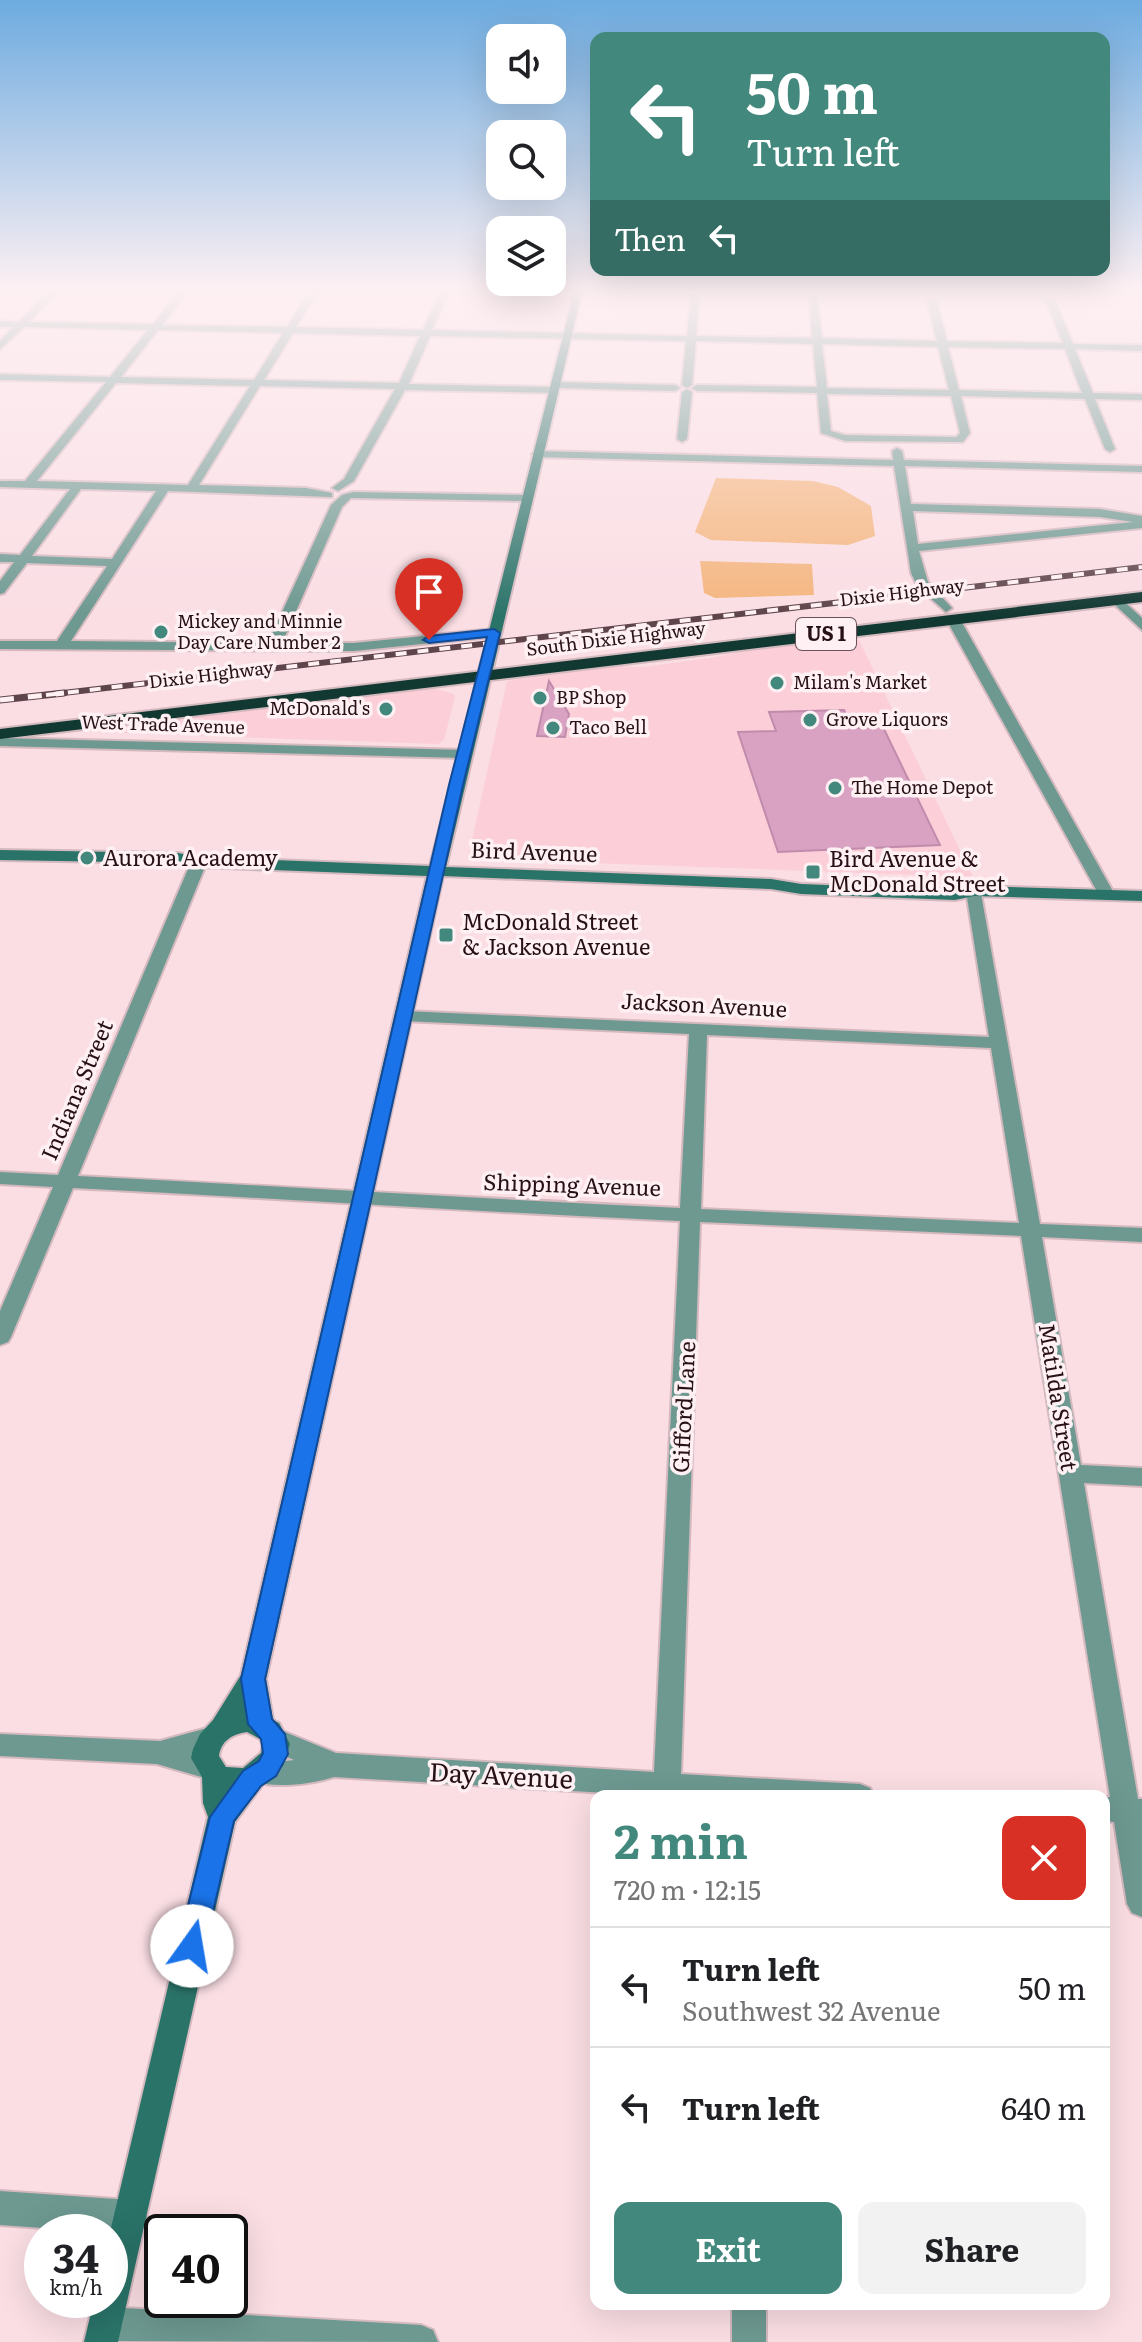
<!DOCTYPE html>
<html lang="en">
<head>
<meta charset="utf-8">
<style>
	body { margin:0; font-family:Literata,serif; background:#f2f2f2; color:#202124; height:100vh; display:flex; flex-direction:column; font-size:30px; white-space:nowrap }
	* { box-sizing:border-box; margin:0 }
	p { font-size:26px; color:#757577 }
	.icon { flex:none; width:44px; height:44px; fill:none; stroke:currentColor; stroke-width:2; stroke-linecap:round; stroke-linejoin:round }
	.map { position:relative; flex:1; overflow:hidden }
	.sheet { position:absolute; left:590px; top:1790px; width:520px; height:520px; display:flex; flex-direction:column; background:#fff; border-radius:16px; box-shadow:0 8px 32px #0002 }
	.sheet>* { flex:none }
	.top-card { position:absolute; left:590px; top:32px; width:520px; height:244px; border-radius:16px; box-shadow:0 8px 32px #0002; background:#43887d; color:#fff; overflow:hidden }
	.controls { position:absolute; left:486px; top:24px; display:grid; gap:16px }
	.controls a { display:grid; place-items:center; width:80px; height:80px; border-radius:16px; background:#fff; box-shadow:0 8px 32px #0002; font-size:40px }
	.speed { position:absolute; left:24px; top:2214px; display:flex; gap:16px; font-size:40px; font-weight:700; text-align:center }
	.speed>* { display:grid; place-content:center; width:104px; height:104px; border-radius:50%; background:#fff; box-shadow:0 8px 32px #0002; line-height:1 }
	.speed small { font-size:20px; font-weight:400 }
	.speed .limit { border:4px solid #111; border-radius:12px; background:#fff; color:#111 }
	.pin { position:absolute; display:grid; place-items:center; width:68px; height:68px; color:#fff; margin:-82px -34px; border-radius:50% 50% 50% 0; rotate:-45deg; box-shadow:0 0 8px #0007 }
	.pin .icon { rotate:45deg }
	.me { position:absolute; width:88px; margin:-44px; rotate:13deg; stroke-linejoin:round; filter:drop-shadow(0 0 6px #0008) }
	.turn { display:flex; align-items:center; gap:28px; height:168px; padding:0 24px; font-size:36px }
	.turn .icon { width:104px; height:104px; stroke-width:2.5 }
	.turn b { display:block; font-size:56px; line-height:68px }
	.then { display:flex; align-items:center; height:76px; padding:0 24px; background:#0003; gap:16px; font-size:30px }
	.round { display:grid; place-items:center; flex:none; width:84px; height:84px; border-radius:16px; background:#f2f2f2 }
	.head { display:flex; align-items:center; justify-content:space-between; height:136px; padding:0 24px }
	h1 { font-size:48px; font-weight:700; line-height:60px; color:#43887d }
	.action { display:flex; gap:16px; margin-top:auto; padding:16px 24px }
	.action a { flex:1; height:92px; border-radius:16px; background:#43887d; color:#fff; font-size:32px; font-weight:700; line-height:92px; text-align:center }
	.action a+a { background:#f2f2f2; color:#202124 }
	ul { padding:0; list-style:none }
	li { display:flex; align-items:center; gap:24px; height:120px; padding:0 24px; border-top:2px solid #e0e0e0 }
	li div { flex:1 }
	li b { display:block; font-size:30px }
	li em { font-style:normal }
	.map>svg:first-child { display:block }
	.built { fill:#fcced8 }
	.green { fill:#f4b57e }
	.building { fill:#d9a1c2; stroke:#c18bac; stroke-width:2 }
	.lines { fill:none; stroke-linecap:round; stroke-linejoin:round }
	.street-casing { stroke:#d4b9bf; stroke-width:4 }
	.secondary-casing { stroke:#d4b9bf; stroke-width:4 }
	.highway-casing { stroke:#d4b9bf; stroke-width:4 }
	.street { fill:#6d9991; fill-rule:evenodd }
	.secondary { fill:#2a7369; fill-rule:evenodd }
	.highway { fill:#123832; fill-rule:evenodd }
	.rail-far1-casing { stroke:#5e454b; stroke-width:6 }
	.rail-casing { stroke:#5e454b; stroke-width:7 }
	.rail-far1 { stroke:#fef0f3; stroke-width:4; stroke-dasharray:11; stroke-linecap:butt }
	.rail { stroke:#fef0f3; stroke-width:5; stroke-dasharray:14; stroke-linecap:butt }
	.route { fill:#1a73e8; stroke:#114b97; stroke-width:2 }
	.poi-dot { fill:#43887d; stroke:#fef0f3; stroke-width:3 }
	.labels { text-anchor:middle; stroke-width:7; stroke-linejoin:round; paint-order:stroke }
	.far-street-label { font-size:18px; fill:#271016; stroke:#fef0f3 }
	.far-poi-label { font-size:18px; fill:#271016; stroke:#fef0f3; text-anchor:start }
	.shield { fill:#fef0f3; stroke:#685358; stroke-width:2 }
	.shield-label { font-size:20px; font-weight:bold; fill:#271016 }
	.street-label { font-size:22px; fill:#271016; stroke:#fef0f3 }
	.poi-label { font-size:22px; fill:#271016; stroke:#fef0f3; text-anchor:start }
	.near-street-label { font-size:26px; fill:#271016; stroke:#fef0f3 }
</style>
</head>
<body>
<div class="map">
<svg width="1142" height="2342" viewBox="0 0 1142 2342">
	<rect width="100%" height="100%" fill="#fadee4"/>
	<!-- built -->
	<g class="built">
		<polygon points="857,636 973,877 483,859 469,854 507,681 613,666 643,667 710,658 767,647"/>
		<polygon points="432,688 454,694 455,697 444,740 438,744 89,732 94,728"/>
	</g>
	<!-- green -->
	<g class="green">
		<polygon points="716,478 813,481 838,487 871,506 875,536 848,545 711,540 695,532"/>
		<polygon points="700,561 812,564 814,595 715,598 704,593"/>
	</g>
	<!-- building -->
	<g class="building">
		<polygon points="549,681 569,714 565,737 537,736"/>
		<polygon points="844,710 852,728 883,727 940,845 778,852 738,732 776,731 769,712"/>
	</g>
	<g class="lines">
		<defs>
			<g id="street">
				<path d="M52,288H61L29,322L153,324L182,288H191L162,325L287,327L312,288H320L296,327L423,330L442,288H450L432,330L687,336L691,295L695,292L699,295L696,336L812,338L809,297L813,294L817,297L822,338L937,341L927,302L932,299L937,302L947,341L1063,343L1046,302L1051,299L1056,302L1073,344L1142,345V351L1075,349L1093,393L1142,394V400L1095,399L1115,449L1110,452L1105,449L1085,399L961,396L970,433L963,442L845,441L821,433L817,393L697,391L692,388L697,385L817,387L813,344L696,341L692,385L687,388L682,385L686,341L430,336L409,384L551,387L555,382L675,385L680,388L675,391L558,388L554,393L405,390L354,481L338,491L332,488L344,479L395,389L260,386L199,485L306,488L332,493V497L168,491L71,641L268,643L331,505L342,495L353,492L526,495L532,498L526,501L351,498L342,507L282,643H354L494,629L499,630V636L354,651L0,649V641H57L107,566L27,563L4,593L0,594V581L14,562H0V554L20,555L70,489L0,487V481H25L106,382L0,380V374L110,377L148,330L24,327L0,349V341L13,327H0V321L19,322ZM158,330L283,333L254,380L121,377ZM293,333L420,336L399,383L264,380ZM822,344L938,347L949,390L827,388ZM948,347L1065,349L1082,393L959,390ZM116,383L250,386L188,485L37,481ZM827,394L951,396L960,433L956,437L845,435L831,431ZM81,489L156,491L112,559L32,556Z"/>
				<polygon points="687,389 692,392 687,439 682,442 677,439 682,392"/>
				<path d="M897,448L902,451L904,460L1142,466V472L905,466L911,504L1100,509L1142,516V528L919,551L928,582L952,608L946,612L918,587L911,573L894,466L537,457L532,454L537,451L893,460L892,451ZM913,511L1100,517L1133,522L918,544Z"/>
				<polygon points="1118,596 1142,618 1142,630 1113,603 1112,600"/>
				<polygon points="953,615 960,619 1115,895 1113,899 1107,900 1099,895 946,619"/>
				<polygon points="0,738 464,750 471,754 464,758 0,746"/>
				<path d="M199,857L207,862L78,1176C279,1186 479,1199 680,1208L689,1034L404,1021L395,1016L404,1011L989,1037L966,891L974,886L980,888L1040,1224L1142,1228V1242L1042,1237L1081,1465L1142,1468V1486L1084,1483L1138,1799H1142V1917L1132,1913L1127,1904L1114,1822L1104,1821V1797H1110L1021,1236L700,1222L681,1774L860,1784L870,1788L874,1796H659L334,1777C312,1784 276,1789 253,1781L249,1773L253,1765L294,1760L265,1747L261,1739L265,1731L275,1728L336,1753L654,1772L680,1221C477,1212 275,1198 73,1188L11,1337L8,1342L0,1345V1311L53,1187L0,1184V1172L58,1175L191,862ZM707,1035L991,1048L1019,1223L701,1209Z"/>
				<polygon points="211,1727 221,1730 225,1738 221,1746 198,1753 218,1759 222,1767 218,1775 208,1779 157,1764 0,1756 0,1734 160,1741"/>
				<polygon points="0,2191 130,2200 142,2205 147,2217 142,2229 130,2234 0,2225"/>
				<rect x="732" y="2304" width="34" height="38"/>
				<polygon points="106,2307 421,2325 433,2330 438,2342 106,2341 94,2336 89,2324 94,2312"/>
			</g>
			<path id="secondary" d="M575,288H583L446,867L771,879L801,884L955,890L956,885L974,886L1142,891V901L974,896L955,900L801,894L771,889L443,876L266,1679L273,1720L279,1723L290,1744L283,1766L263,1784L235,1822L118,2342H84L94,2300H110V2232L208,1817L203,1803L202,1777L191,1758L193,1749L200,1734L213,1720L241,1675L427,876L199,867L178,863L0,860V850L178,853L199,857L430,866ZM247,1732L260,1739L263,1745L261,1753L243,1768L226,1767L219,1756C221,1741 232,1734 247,1732Z"/>
			<polygon id="highway" points="1142,592 1142,602 0,739 0,729"/>
		</defs>
		<!-- street casing -->
		<use href="#street" class="street-casing"/>
		<!-- secondary casing -->
		<use href="#secondary" class="secondary-casing"/>
		<!-- highway casing -->
		<use href="#highway" class="highway-casing"/>
		<!-- street -->
		<use href="#street" class="street"/>
		<!-- secondary -->
		<use href="#secondary" class="secondary"/>
		<!-- highway -->
		<use href="#highway" class="highway"/>
		<defs>
			<polyline id="rail-far1" points="46,695 1142,567"/>
			<polyline id="rail" points="0,700 64,693"/>
		</defs>
		<!-- rail-far1 casing -->
		<use href="#rail-far1" class="rail-far1-casing"/>
		<!-- rail casing -->
		<use href="#rail" class="rail-casing"/>
		<!-- rail-far1 -->
		<use href="#rail-far1" class="rail-far1"/>
		<!-- rail -->
		<use href="#rail" class="rail"/>
	</g>
	<!-- sky -->
	<linearGradient id="sky" x2="0" y2="1"><stop stop-color="#6dabe0"/><stop offset="0.47" stop-color="#fdf0f3"/><stop offset="1" stop-color="#fdf0f3" stop-opacity="0"/></linearGradient>
	<rect width="1142" height="616" fill="url(#sky)"/>
	<!-- route -->
	<polygon class="route" points="494,629 500,633 463,785 265,1679 272,1719 285,1734 288,1754 276,1776 261,1786 234,1821 205,1946 201,1955 192,1958 182,1955 178,1946 210,1817 243,1771 259,1761 263,1753 261,1739 248,1724 241,1679 449,785 487,637 429,643 423,640 429,636"/>
	<!-- markers -->
	<g class="poi-dot">
		<circle cx="161" cy="632" r="8"/>
		<circle cx="777" cy="683" r="8"/>
		<circle cx="540" cy="698" r="8"/>
		<circle cx="386" cy="709" r="8"/>
		<circle cx="810" cy="720" r="8"/>
		<circle cx="553" cy="728" r="8"/>
		<circle cx="835" cy="788" r="8"/>
		<circle cx="87" cy="858" r="8"/>
		<rect x="805" y="864" width="16" height="16" rx="4"/>
		<rect x="438" y="927" width="16" height="16" rx="4"/>
	</g>
	<g class="labels">
		<!-- far-street labels -->
		<g class="far-street-label">
			<text transform="translate(902 593) rotate(-7)" y="6">Dixie Highway</text>
			<text transform="translate(616 639) rotate(-7)" y="6">South Dixie Highway</text>
			<text transform="translate(211 675) rotate(-7)" y="6">Dixie Highway</text>
			<text transform="translate(163 725) rotate(2)" y="6">West Trade Avenue</text>
		</g>
		<!-- far-poi labels -->
		<g class="far-poi-label">
			<text x="177" y="628">Mickey and Minnie<tspan x="177" dy="21">Day Care Number 2</tspan></text>
			<text x="793" y="689">Milam's Market</text>
			<text x="556" y="704">BP Shop</text>
			<text x="370" y="715" text-anchor="end">McDonald's</text>
			<text x="826" y="726">Grove Liquors</text>
			<text x="569" y="734">Taco Bell</text>
			<text x="851" y="794">The Home Depot</text>
		</g>
		<!-- shield labels -->
		<rect class="shield" x="796" y="618" width="60" height="32" rx="6"/>
		<g class="shield-label">
			<text x="826" y="641">US 1</text>
		</g>
		<!-- street labels -->
		<g class="street-label">
			<text transform="translate(534 852) rotate(2)" y="8">Bird Avenue</text>
			<text transform="translate(704 1005) rotate(3)" y="8">Jackson Avenue</text>
			<text transform="translate(77 1090) rotate(-67)" y="8">Indiana Street</text>
			<text transform="translate(572 1185) rotate(2)" y="8">Shipping Avenue</text>
			<text transform="translate(1058 1397) rotate(81)" y="8">Matilda Street</text>
			<text transform="translate(684 1407) rotate(-87)" y="8">Gifford Lane</text>
		</g>
		<!-- poi labels -->
		<g class="poi-label">
			<text x="103" y="866">Aurora Academy</text>
			<text x="829" y="867">Bird Avenue &amp;<tspan x="829" dy="25">McDonald Street</tspan></text>
			<text x="462" y="930">McDonald Street<tspan x="462" dy="25">&amp; Jackson Avenue</tspan></text>
		</g>
		<!-- near-street labels -->
		<g class="near-street-label">
			<text transform="translate(501 1776) rotate(3)" y="9">Day Avenue</text>
		</g>
	</g>
</svg>
<div class="controls">
<a><svg class="icon" aria-label="sound" viewBox="0 0 24 24"><path d="M4 9h4l5-4v14l-5-4H4zM17 9q2 3 0 6"/></svg></a>
<a><svg class="icon" aria-label="search" viewBox="0 0 24 24"><circle cx="10" cy="10" r="6"/><path d="M15 15l6 6"/></svg></a>
<a><svg class="icon" aria-label="layers" viewBox="0 0 24 24"><path d="M12 4l9 5-9 5-9-5zM3 14l9 5 9-5"/></svg></a>
</div>
<div class="speed"><div>34<small>km/h</small></div><div class="limit">40</div></div>
<div class="pin" style="left:429px;top:640px;background:#d93025"><svg class="icon" aria-label="arrive" viewBox="0 0 24 24"><path d="M6 21V4h12l-3 4 3 4H6"/></svg></div>
<svg class="me" style="left:192px;top:1946px" viewBox="-20 -20 40 40"><circle r="19" fill="#fff"/><path d="M0-13L10 11 0 6-10 11z" fill="#1a73e8"/></svg>
<div class="top-card">
<div class="turn"><svg class="icon" aria-label="left" viewBox="0 0 24 24"><path d="M17 20v-9H6M10 6l-5 5 5 5"/></svg><div><b>50 m</b>Turn left</div></div>
<div class="then">Then<svg class="icon" aria-label="left" viewBox="0 0 24 24"><path d="M17 20v-9H6M10 6l-5 5 5 5"/></svg></div>
</div>
<section class="sheet">
<div class="head"><div><h1>2 min</h1><p>720 m · 12:15</p></div><a class="round" style="background:#d93025;color:#fff"><svg class="icon" aria-label="close" viewBox="0 0 24 24"><path d="M6 6l12 12M18 6L6 18"/></svg></a></div>
<ul>
<li><svg class="icon" aria-label="left" viewBox="0 0 24 24"><path d="M17 20v-9H6M10 6l-5 5 5 5"/></svg><div><b>Turn left</b><p>Southwest 32 Avenue</p></div><em>50 m</em></li>
<li><svg class="icon" aria-label="left" viewBox="0 0 24 24"><path d="M17 20v-9H6M10 6l-5 5 5 5"/></svg><div><b>Turn left</b></div><em>640 m</em></li>
</ul>
<div class="action"><a>Exit</a><a>Share</a></div>
</section>
</div>
</body>
</html>
